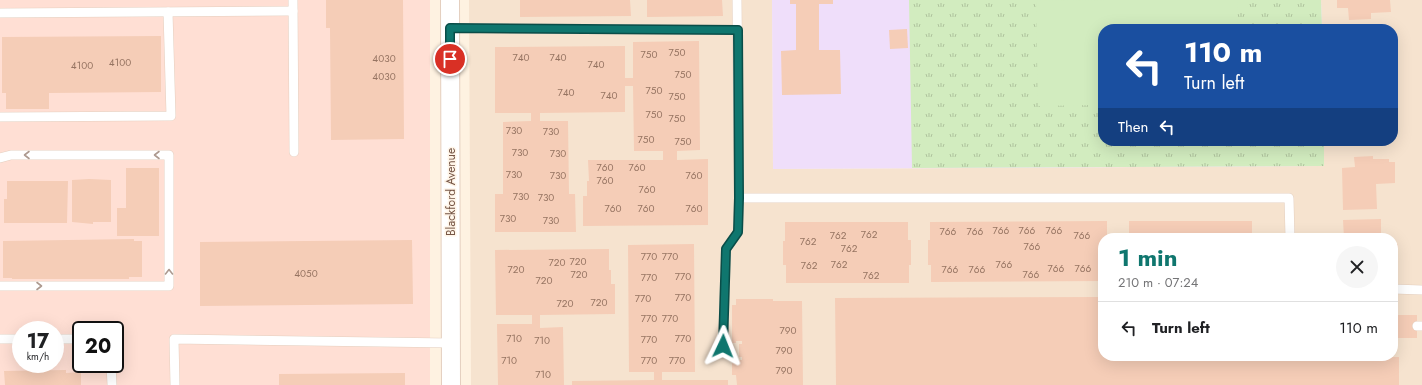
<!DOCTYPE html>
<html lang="en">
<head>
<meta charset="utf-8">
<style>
	body { margin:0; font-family:Jost,sans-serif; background:#f6f6f6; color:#202124; height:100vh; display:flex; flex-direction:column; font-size:15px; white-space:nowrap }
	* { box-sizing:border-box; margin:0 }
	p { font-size:13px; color:#757577 }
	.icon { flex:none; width:22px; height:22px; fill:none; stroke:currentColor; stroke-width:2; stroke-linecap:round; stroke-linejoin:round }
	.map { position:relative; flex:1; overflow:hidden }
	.details { position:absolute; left:1098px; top:233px; width:300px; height:128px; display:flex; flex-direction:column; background:#fff; border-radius:16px; box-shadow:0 4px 16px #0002 }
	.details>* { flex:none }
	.top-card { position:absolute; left:1098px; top:24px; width:300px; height:122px; border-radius:16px; box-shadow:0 4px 16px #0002; background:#1a4fa0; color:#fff; overflow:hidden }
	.speed { position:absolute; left:12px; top:321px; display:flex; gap:8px; font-size:20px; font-weight:700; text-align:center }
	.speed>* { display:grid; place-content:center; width:52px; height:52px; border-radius:50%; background:#fff; box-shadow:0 4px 16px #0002; line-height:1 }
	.speed small { font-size:10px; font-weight:400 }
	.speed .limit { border:2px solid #111; border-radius:6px; background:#fff; color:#111 }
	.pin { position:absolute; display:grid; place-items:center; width:34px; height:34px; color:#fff; margin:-17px; border:2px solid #fff; border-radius:50%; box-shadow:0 1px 4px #0007 }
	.me { position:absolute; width:44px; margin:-22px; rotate:2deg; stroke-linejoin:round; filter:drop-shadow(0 0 3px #0008) }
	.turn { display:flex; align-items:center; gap:14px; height:84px; padding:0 20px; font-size:18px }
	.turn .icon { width:52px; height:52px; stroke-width:2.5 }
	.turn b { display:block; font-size:28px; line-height:34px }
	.then { display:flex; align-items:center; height:38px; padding:0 20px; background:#0003; gap:8px; font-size:15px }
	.round { display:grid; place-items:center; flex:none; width:42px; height:42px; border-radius:21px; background:#f6f6f6 }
	.headline { display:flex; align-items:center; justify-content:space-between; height:68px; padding:0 20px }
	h1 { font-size:24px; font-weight:700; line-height:30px; color:#0f766e }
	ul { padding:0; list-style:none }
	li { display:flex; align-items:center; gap:12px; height:52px; padding:0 20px; border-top:1px solid #e0e0e0 }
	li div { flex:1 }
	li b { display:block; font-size:15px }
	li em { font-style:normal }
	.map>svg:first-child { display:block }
	.residential { fill:#f6e3cf; fill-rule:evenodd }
	.commercial { fill:#ffdfd4; fill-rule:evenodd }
	.education { fill:#efdefa }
	.grass { fill:url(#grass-tufts) }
	.pitch { fill:#d2ecbf }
	.building { fill:#f5cdb7 }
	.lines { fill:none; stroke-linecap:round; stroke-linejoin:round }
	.service-casing { stroke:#e4cfbf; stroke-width:10 }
	.minor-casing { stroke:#e4cfbf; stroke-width:20 }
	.service { stroke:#fff; stroke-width:9 }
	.minor { stroke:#fff; stroke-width:18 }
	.oneway { stroke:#ad9a90 }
	.route-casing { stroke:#0a4d48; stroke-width:10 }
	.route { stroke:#0f766e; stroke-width:7 }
	.labels { text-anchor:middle; stroke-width:3; stroke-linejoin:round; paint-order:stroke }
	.number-label { font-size:10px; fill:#967462 }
	.street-label { font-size:12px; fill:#765646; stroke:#fff5e8 }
</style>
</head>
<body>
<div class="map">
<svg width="1422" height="385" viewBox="0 0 1422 385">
	<defs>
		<pattern id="grass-tufts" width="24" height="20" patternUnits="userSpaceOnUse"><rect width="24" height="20" fill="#d2ecbf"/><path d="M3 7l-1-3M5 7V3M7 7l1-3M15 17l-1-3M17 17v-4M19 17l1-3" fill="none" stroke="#afc29d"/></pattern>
	</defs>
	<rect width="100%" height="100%" fill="#fef2e1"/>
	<!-- residential -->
	<path class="residential" d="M469,0H772L773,169L1324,166V141H1393V29H1322L1321,0H1422V385H471ZM1103,238H1393V356H1103Z"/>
	<!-- commercial -->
	<path class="commercial" d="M0,0H430V385H0ZM21,330H55V364H21ZM81,330H115V364H81Z"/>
	<!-- education -->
	<polygon class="education" points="772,0 1321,0 1322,29 1103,29 1103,141 1324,141 1324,166 773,169"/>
	<!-- grass -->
	<polygon class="grass" points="909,0 1321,0 1322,29 1103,29 1103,141 1324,141 1324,166 912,168"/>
	<!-- pitch -->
	<polygon class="pitch" points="1105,0 1237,0 1238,29 1103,29 1103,105 1038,106 1036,1"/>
	<!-- building -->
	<g class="building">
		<polygon points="326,0 403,0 404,139 331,140 330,28 326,28"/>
		<polygon points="520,0 630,0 631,16 520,17"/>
		<polygon points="647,0 722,0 723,16 647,17"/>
		<polygon points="790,0 833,0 833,4 819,4 819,50 840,50 841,94 782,95 781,51 796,50 796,4 790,4"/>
		<polygon points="1337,0 1390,0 1391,12 1371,13 1371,19 1349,20 1348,8 1337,8"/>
		<polygon points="907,29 908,48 890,49 889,30"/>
		<polygon points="161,36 161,92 49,93 49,109 6,109 6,93 2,93 2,37"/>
		<polygon points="699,41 700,150 677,151 677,160 708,159 708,225 583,226 583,196 587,196 587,181 589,181 588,160 663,160 663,151 634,151 633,86 625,86 625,112 540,113 540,121 568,121 569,194 575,194 576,232 495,232 495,194 503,194 503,122 531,121 531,113 495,113 495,47 625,46 625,78 633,78 633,42"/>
		<rect x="1355" y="141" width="17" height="4"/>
		<polygon points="1373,156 1373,159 1389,159 1389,162 1395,162 1395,183 1376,184 1377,209 1343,210 1342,168 1355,167 1354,157"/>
		<polygon points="126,168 159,168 159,236 117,236 117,208 126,208"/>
		<polygon points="89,179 111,180 111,222 93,222 93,224 72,222 72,180"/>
		<polygon points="7,181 68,181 67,223 4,223 4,199 7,199"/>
		<polygon points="1381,219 1381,238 1344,238 1343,220"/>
		<polygon points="1107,221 1107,238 1103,238 1103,281 931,282 931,265 928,265 928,240 930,240 930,222"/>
		<rect x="1129" y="221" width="123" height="17"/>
		<polygon points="785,222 908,222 908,240 911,240 911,265 909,265 909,283 786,283 786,265 783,265 783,241 785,241"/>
		<polygon points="134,239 134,241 142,241 142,277 129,277 129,279 12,279 12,278 3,278 3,241"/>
		<polygon points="412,240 413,304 200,306 200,242"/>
		<polygon points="694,244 695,372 662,372 662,380 728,380 728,385 572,385 572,381 654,380 654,372 629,372 628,245"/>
		<rect x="1393" y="244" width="5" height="22"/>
		<polygon points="609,249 609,270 611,270 611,284 615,284 615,314 540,315 540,328 563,327 564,385 498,385 497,324 532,324 532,315 496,315 495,250"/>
		<polygon points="1103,297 1103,356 1380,356 1380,357 1399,357 1399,385 836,385 835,298"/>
		<polygon points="736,299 773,299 773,301 802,301 803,385 737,385 736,375 732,375 732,363 736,363 736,360 742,360 742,357 739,357 739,344 742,344 742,341 736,341 736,343 732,343 732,305 736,305"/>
		<rect x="1393" y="315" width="24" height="23"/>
		<polygon points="66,370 66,373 81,372 81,385 5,385 4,371"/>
		<polygon points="405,373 405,385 279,385 279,374"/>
	</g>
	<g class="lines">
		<defs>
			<g id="service">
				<polyline points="293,0 294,152"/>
				<polyline points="737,0 739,198 1289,198 1290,238"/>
				<polyline points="0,13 293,11"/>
				<polyline points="450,28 738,30"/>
				<polyline points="0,117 171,116 168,12"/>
				<polyline points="0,158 11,155 169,155 169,286 0,286"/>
				<polyline points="1393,289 1422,290"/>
				<polyline points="1417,326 1422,326"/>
				<polyline points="0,339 21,339"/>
				<polyline points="55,339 81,339"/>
				<polyline points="723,346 726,249 738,232 739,198"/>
				<polyline points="111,364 112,385"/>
				<polyline points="175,385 174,339 451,343"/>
			</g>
			<polyline id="minor" points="450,0 451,385"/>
		</defs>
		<!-- service casing -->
		<use href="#service" class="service-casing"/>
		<!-- minor casing -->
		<use href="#minor" class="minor-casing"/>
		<!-- service -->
		<use href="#service" class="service"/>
		<!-- minor -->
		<use href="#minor" class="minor"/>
	</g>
	<!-- one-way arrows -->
	<defs><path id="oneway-chevron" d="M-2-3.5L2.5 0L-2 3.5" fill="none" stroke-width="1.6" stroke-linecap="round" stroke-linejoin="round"/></defs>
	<g class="oneway">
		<use href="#oneway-chevron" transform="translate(27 155) rotate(180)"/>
		<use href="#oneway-chevron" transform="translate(157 155) rotate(180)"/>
		<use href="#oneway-chevron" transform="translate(169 272) rotate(-90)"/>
		<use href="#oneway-chevron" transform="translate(39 286)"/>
	</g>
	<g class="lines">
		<defs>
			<polyline id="route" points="450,59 450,28 738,30 739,198 738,232 726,249 723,346"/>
		</defs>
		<!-- route casing -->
		<use href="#route" class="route-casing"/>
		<!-- route -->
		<use href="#route" class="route"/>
	</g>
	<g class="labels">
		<!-- number labels -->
		<g class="number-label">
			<text x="677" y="56">750</text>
			<text x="649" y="58">750</text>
			<text x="521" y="61">740</text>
			<text x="558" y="61">740</text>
			<text x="384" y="62">4030</text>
			<text x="120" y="66">4100</text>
			<text x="596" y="68">740</text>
			<text x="82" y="69">4100</text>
			<text x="683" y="78">750</text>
			<text x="384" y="80">4030</text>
			<text x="654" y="94">750</text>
			<text x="566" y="96">740</text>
			<text x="609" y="99">740</text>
			<text x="677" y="100">750</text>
			<text x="654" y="118">750</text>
			<text x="677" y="122">750</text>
			<text x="514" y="134">730</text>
			<text x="551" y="135">730</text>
			<text x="646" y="143">750</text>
			<text x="683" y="145">750</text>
			<text x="520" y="156">730</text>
			<text x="558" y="157">730</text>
			<text x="605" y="171">760</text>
			<text x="637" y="171">760</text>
			<text x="514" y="178">730</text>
			<text x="558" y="179">730</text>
			<text x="694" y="179">760</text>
			<text x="605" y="184">760</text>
			<text x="647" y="193">760</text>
			<text x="521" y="200">730</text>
			<text x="546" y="201">730</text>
			<text x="613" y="212">760</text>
			<text x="646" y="212">760</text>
			<text x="694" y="212">760</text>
			<text x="508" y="222">730</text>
			<text x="551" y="224">730</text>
			<text x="1001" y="234">766</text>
			<text x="1027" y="234">766</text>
			<text x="1054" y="234">766</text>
			<text x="948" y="235">766</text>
			<text x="975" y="235">766</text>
			<text x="869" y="238">762</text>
			<text x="838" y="239">762</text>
			<text x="1082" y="239">766</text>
			<text x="808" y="245">762</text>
			<text x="1032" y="250">766</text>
			<text x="849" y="252">762</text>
			<text x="649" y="260">770</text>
			<text x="670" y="260">770</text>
			<text x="578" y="265">720</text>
			<text x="557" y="266">720</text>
			<text x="839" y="268">762</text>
			<text x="1004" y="268">766</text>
			<text x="809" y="269">762</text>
			<text x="1056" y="272">766</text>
			<text x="1083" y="272">766</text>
			<text x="516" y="273">720</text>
			<text x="950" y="273">766</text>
			<text x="977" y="273">766</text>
			<text x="306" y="277">4050</text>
			<text x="579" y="278">720</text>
			<text x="1031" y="278">766</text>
			<text x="871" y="279">762</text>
			<text x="683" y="280">770</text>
			<text x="649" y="281">770</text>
			<text x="544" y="284">720</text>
			<text x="683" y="301">770</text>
			<text x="643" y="302">770</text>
			<text x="599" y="306">720</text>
			<text x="565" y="307">720</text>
			<text x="649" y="322">770</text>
			<text x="670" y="322">770</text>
			<text x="788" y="334">790</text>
			<text x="514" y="342">710</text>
			<text x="683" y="342">770</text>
			<text x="649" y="343">770</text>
			<text x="542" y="344">710</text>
			<text x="784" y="354">790</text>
			<text x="509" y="364">710</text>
			<text x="649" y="364">770</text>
			<text x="677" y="364">770</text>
			<text x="784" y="374">790</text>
			<text x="543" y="378">710</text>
		</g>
		<!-- street labels -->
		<g class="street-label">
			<text transform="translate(451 192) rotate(-90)" y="4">Blackford Avenue</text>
		</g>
	</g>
</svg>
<div class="speed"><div>17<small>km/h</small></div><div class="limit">20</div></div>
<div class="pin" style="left:450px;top:59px;background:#d93025"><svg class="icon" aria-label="arrive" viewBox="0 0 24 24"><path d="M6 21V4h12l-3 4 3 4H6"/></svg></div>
<svg class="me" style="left:723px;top:346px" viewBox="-20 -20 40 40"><path d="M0-17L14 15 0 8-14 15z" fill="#0f766e" stroke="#fff" stroke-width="4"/></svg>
<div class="top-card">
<div class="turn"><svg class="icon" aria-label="left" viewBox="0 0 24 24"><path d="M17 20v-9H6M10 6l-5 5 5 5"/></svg><div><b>110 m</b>Turn left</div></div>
<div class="then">Then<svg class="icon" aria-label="left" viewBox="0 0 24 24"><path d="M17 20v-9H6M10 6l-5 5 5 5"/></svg></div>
</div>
<section class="details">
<div class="headline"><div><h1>1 min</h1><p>210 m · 07:24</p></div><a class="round"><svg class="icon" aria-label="close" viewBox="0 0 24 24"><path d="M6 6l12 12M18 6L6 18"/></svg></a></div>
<ul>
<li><svg class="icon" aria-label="left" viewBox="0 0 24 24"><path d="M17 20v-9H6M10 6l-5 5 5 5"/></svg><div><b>Turn left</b></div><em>110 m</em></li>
</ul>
</section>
</div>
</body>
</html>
